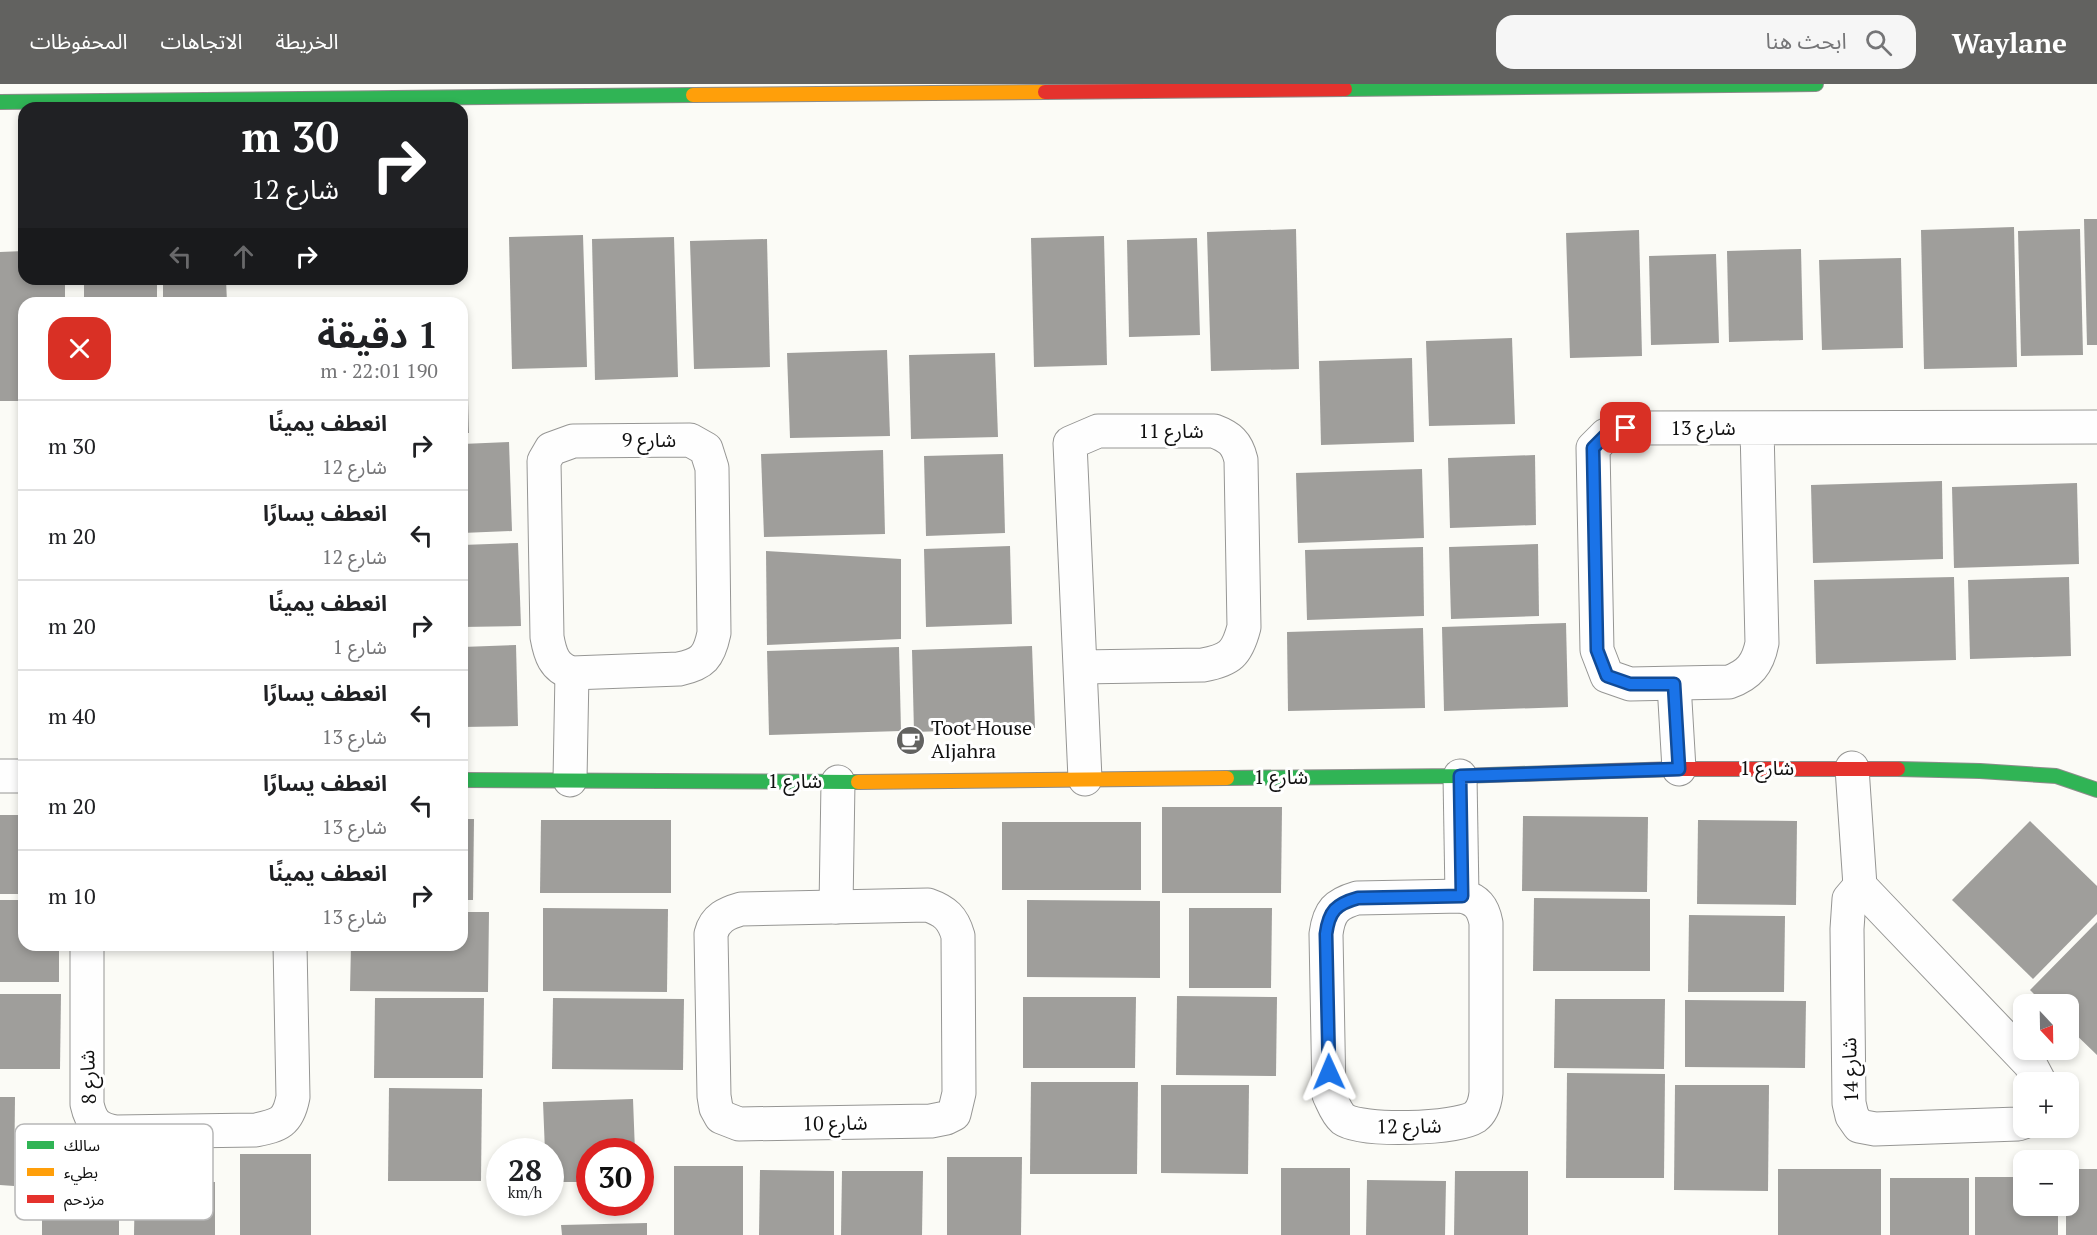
<!DOCTYPE html>
<html lang="ar">
<head>
<meta charset="utf-8">
<style>
	body { margin:0; font-family:"PT Serif","Noto Sans Arabic",serif; background:#f6f6f6; color:#202124; direction:rtl; height:100vh; display:flex; flex-direction:column; font-size:22px; white-space:nowrap }
	* { box-sizing:border-box; margin:0 }
	p { font-size:20px; color:#757577 }
	.icon { flex:none; width:33px; height:33px; fill:none; stroke:currentColor; stroke-width:2; stroke-linecap:round; stroke-linejoin:round }
	.map { position:relative; flex:1; overflow:hidden; direction:ltr }
	.panel { position:absolute; left:18px; top:213px; width:450px; height:654px; display:flex; flex-direction:column; background:#fff; border-radius:18px; box-shadow:0 3px 9px #0003; direction:rtl }
	.panel>* { flex:none }
	.banner { position:absolute; left:18px; top:18px; width:450px; height:183px; border-radius:18px; box-shadow:0 3px 9px #0003; direction:rtl; background:#202124; color:#fff; overflow:hidden }
	.needle { width:39px; rotate:158deg }
	.tools { position:absolute; left:2013px; top:910px; display:grid; gap:12px }
	.tools a { display:grid; place-items:center; width:66px; height:66px; border-radius:12px; background:#fff; box-shadow:0 3px 9px #0003; font-size:30px }
	.speed { position:absolute; left:486px; top:1054px; display:flex; gap:12px; font-size:30px; font-weight:700; text-align:center }
	.speed>* { display:grid; place-content:center; width:78px; height:78px; border-radius:50%; background:#fff; box-shadow:0 3px 9px #0003; line-height:1 }
	.speed small { font-size:15px; font-weight:400 }
	.speed .limit { border:9px solid #d22; background:#fff; color:#111 }
	.pin { position:absolute; display:grid; place-items:center; width:51px; height:51px; color:#fff; margin:-26px; border-radius:12px; box-shadow:0 3px 9px #0006 }
	.me { position:absolute; width:66px; margin:-33px; rotate:359deg; stroke-linejoin:round; filter:drop-shadow(0 0 4px #0008) }
	.turn { display:flex; align-items:center; gap:21px; height:126px; padding:0 30px; font-size:27px }
	.turn .icon { width:78px; height:78px; stroke-width:2.5 }
	.turn b { display:block; font-size:42px; line-height:51px }
	.lanes { display:flex; align-items:center; height:57px; padding:0 30px; background:#0003; justify-content:center; gap:30px; direction:ltr }
	.lanes .off { opacity:.35 }
	.round { display:grid; place-items:center; flex:none; width:63px; height:63px; border-radius:18px; background:#f6f6f6 }
	.head { display:flex; align-items:center; justify-content:space-between; height:102px; padding:0 30px }
	h1 { font-size:36px; font-weight:700; line-height:45px }
	ul { padding:0; list-style:none }
	li { display:flex; align-items:center; gap:18px; height:90px; padding:0 30px; border-top:2px solid #e0e0e0 }
	li div { flex:1 }
	li b { display:block; font-size:22px }
	li em { font-style:normal }
	header { display:flex; align-items:center; gap:36px; box-sizing:border-box; height:84px; padding:0 30px; background:#626260; color:#fff }
	header strong { font-size:28px }
	nav { display:flex; gap:33px; margin-inline-start:auto; font-size:21px }
	.search { width:420px; height:54px; background:#f6f6f6; display:flex; align-items:center; gap:15px; box-sizing:border-box; padding:0 21px; border-radius:18px; color:#757577; font-size:22px }
	.map>svg:first-child { display:block }
	.building { fill:#9f9e9b }
	.lines { fill:none; stroke-linecap:round; stroke-linejoin:round }
	.street-casing { stroke:#969694; stroke-width:35 }
	.fast-casing { stroke:#8c8c8a; stroke-width:16 }
	.slow-casing { stroke:#8c8c8a; stroke-width:16 }
	.jam-casing { stroke:#8c8c8a; stroke-width:16 }
	.street { stroke:#fefefe; stroke-width:33 }
	.fast { stroke:#30b455; stroke-width:14 }
	.slow { stroke:#ff9f0a; stroke-width:14 }
	.jam { stroke:#e5322d; stroke-width:14 }
	.route-casing { stroke:#114b97; stroke-width:15 }
	.route { stroke:#1a73e8; stroke-width:10 }
	.labels { text-anchor:middle; stroke-width:6; stroke-linejoin:round; paint-order:stroke }
	.street-label { font-size:20px; fill:#101010; stroke:#fff }
	.poi-label { font-size:20px; fill:#101010; stroke:#fff; text-anchor:start }
	.key { fill:#fff; stroke:#b7b7b7; stroke-width:1.5 }
	.key-label { font-size:16px; fill:#101010 }
</style>
</head>
<body>
<header>
<strong>Waylane</strong>
<div class="search"><svg class="icon" aria-label="search" viewBox="0 0 24 24"><circle cx="10" cy="10" r="6"/><path d="M15 15l6 6"/></svg>ابحث هنا</div>
<nav><a>الخريطة</a><a>الاتجاهات</a><a>المحفوظات</a></nav>
</header>
<div class="map">
<svg width="2097" height="1151" viewBox="0 0 2097 1151">
	<rect width="100%" height="100%" fill="#fbfbf6"/>
	<!-- building -->
	<g class="building">
		<polygon points="2084,135 2097,135 2097,261 2087,261"/>
		<polygon points="2014,143 2017,283 1924,285 1921,146"/>
		<polygon points="1296,145 1299,285 1211,287 1207,148"/>
		<polygon points="2080,145 2083,271 2021,272 2018,147"/>
		<polygon points="1639,146 1642,272 1570,274 1566,149"/>
		<polygon points="583,151 587,283 512,285 509,153"/>
		<polygon points="1104,152 1107,281 1034,283 1031,154"/>
		<polygon points="674,153 678,293 595,296 592,155"/>
		<polygon points="1197,154 1200,251 1129,253 1127,156"/>
		<polygon points="767,155 770,283 694,285 690,157"/>
		<polygon points="1801,165 1803,256 1729,258 1727,167"/>
		<polygon points="24,167 24,195 65,195 65,219 24,219 24,317 0,317 0,168"/>
		<polygon points="1716,170 1719,259 1651,261 1649,172"/>
		<polygon points="1901,174 1903,264 1822,266 1819,176"/>
		<rect x="84" y="195" width="73" height="24"/>
		<polygon points="163,195 226,195 227,219 163,219"/>
		<polygon points="1512,254 1515,340 1429,342 1426,257"/>
		<polygon points="887,266 890,352 790,354 787,269"/>
		<polygon points="995,269 998,353 911,355 909,271"/>
		<polygon points="1412,274 1414,358 1321,361 1319,277"/>
		<polygon points="462,276 467,276 469,349 462,349"/>
		<polygon points="509,358 512,447 462,449 462,360"/>
		<polygon points="883,366 885,450 764,453 761,370"/>
		<polygon points="1003,370 1005,449 926,452 924,372"/>
		<polygon points="1535,371 1536,441 1450,444 1448,374"/>
		<polygon points="1422,385 1424,454 1298,459 1296,389"/>
		<polygon points="1942,397 1943,475 1813,479 1811,401"/>
		<polygon points="2077,399 2079,480 1954,484 1952,403"/>
		<polygon points="518,459 521,542 462,543 462,461"/>
		<polygon points="1538,460 1539,532 1451,535 1449,463"/>
		<polygon points="1010,462 1012,540 926,543 924,465"/>
		<polygon points="1423,463 1424,532 1307,536 1305,466"/>
		<polygon points="766,467 901,475 901,555 767,561"/>
		<polygon points="1954,493 1956,576 1816,580 1814,496"/>
		<polygon points="2069,493 2071,572 1970,575 1968,496"/>
		<polygon points="1566,539 1568,623 1444,627 1442,543"/>
		<polygon points="1423,544 1425,624 1288,627 1287,548"/>
		<polygon points="516,561 518,642 462,643 462,563"/>
		<polygon points="1032,562 1035,644 914,648 912,566"/>
		<polygon points="899,563 901,647 769,651 767,567"/>
		<polygon points="1162,723 1282,723 1281,809 1162,809"/>
		<rect x="0" y="731" width="24" height="79"/>
		<polygon points="1523,732 1648,733 1647,808 1522,807"/>
		<polygon points="462,735 474,735 473,816 462,816"/>
		<polygon points="541,736 671,736 671,809 540,809"/>
		<polygon points="1698,736 1797,737 1796,821 1697,820"/>
		<polygon points="2030,737 2097,802 2097,830 2033,895 1952,816"/>
		<rect x="1002" y="738" width="139" height="68"/>
		<polygon points="1534,814 1650,815 1650,887 1533,887"/>
		<polygon points="0,816 24,816 24,861 59,861 59,898 0,898"/>
		<polygon points="1027,816 1160,817 1160,894 1027,893"/>
		<polygon points="543,824 668,825 667,908 543,907"/>
		<polygon points="1189,824 1272,824 1271,904 1189,904"/>
		<polygon points="462,828 489,828 488,908 350,907 351,861 462,861"/>
		<polygon points="1689,831 1785,832 1784,908 1688,908"/>
		<polygon points="2097,838 2097,971 2068,943 2068,921 2045,921 2030,906"/>
		<polygon points="0,910 61,910 60,985 0,985"/>
		<polygon points="1177,912 1277,913 1276,992 1176,991"/>
		<polygon points="1023,913 1136,913 1135,984 1023,984"/>
		<polygon points="375,914 484,914 483,994 374,994"/>
		<polygon points="553,914 684,915 683,986 552,985"/>
		<polygon points="1555,915 1665,915 1664,985 1554,984"/>
		<polygon points="1685,916 1806,917 1805,984 1685,983"/>
		<polygon points="1567,989 1665,990 1664,1094 1566,1094"/>
		<polygon points="1031,998 1138,998 1137,1090 1030,1090"/>
		<polygon points="1161,1001 1249,1001 1248,1090 1161,1089"/>
		<polygon points="1675,1001 1769,1001 1768,1107 1674,1106"/>
		<polygon points="389,1004 482,1005 481,1097 388,1097"/>
		<polygon points="0,1013 15,1013 14,1102 0,1101"/>
		<polygon points="633,1015 635,1068 590,1068 590,1098 550,1098 550,1068 545,1068 543,1018"/>
		<rect x="240" y="1070" width="71" height="81"/>
		<polygon points="947,1073 1022,1073 1021,1151 947,1151"/>
		<rect x="674" y="1082" width="69" height="69"/>
		<rect x="1281" y="1084" width="69" height="67"/>
		<rect x="1778" y="1085" width="103" height="66"/>
		<polygon points="2068,1085 2097,1085 2097,1151 2066,1151 2066,1122 2068,1122"/>
		<polygon points="760,1086 834,1087 834,1151 759,1151"/>
		<polygon points="842,1087 923,1087 922,1151 841,1151"/>
		<polygon points="1455,1087 1528,1087 1528,1151 1454,1151"/>
		<rect x="42" y="1089" width="77" height="62"/>
		<polygon points="1975,1093 2024,1093 2024,1122 2058,1122 2058,1151 1975,1151"/>
		<rect x="1890" y="1094" width="79" height="57"/>
		<polygon points="1367,1096 1446,1097 1445,1151 1366,1151"/>
		<polygon points="135,1097 215,1098 215,1151 134,1151"/>
		<polygon points="647,1139 647,1151 562,1151 561,1141"/>
	</g>
	<g class="lines">
		<defs>
			<g id="street">
				<path d="M1757,344L1762,559C1758,580 1749,591 1729,598L1630,600L1607,592L1597,566L1593,364L1606,351L1626,344L2097,343"/>
				<path d="M690,356L706,365L712,384L714,549C709,573 703,580 679,585L572,589C554,584 550,570 547,553L544,377L551,365L573,357Z"/>
				<path d="M1081,583L1203,581C1230,576 1237,570 1244,543L1241,376C1237,359 1230,353 1214,347H1098L1070,359L1085,695"/>
				<polyline points="1674,600 1679,685"/>
				<polyline points="1852,684 1860,802 2030,980 2040,999"/>
				<polyline points="0,692 24,692"/>
				<polyline points="1460,692 1462,812"/>
				<polyline points="570,696 572,589"/>
				<polyline points="1860,802 1849,815 1847,845 1849,1019 1852,1032 1859,1042 1875,1045 2018,1040 2024,1038"/>
				<path d="M1462,812C1477,816 1483,823 1486,839V1009C1485,1018 1483,1027 1475,1033C1456,1045 1361,1048 1343,1035C1336,1029 1333,1019 1329,1011L1326,850C1329,827 1336,820 1357,814Z"/>
				<path d="M928,821C945,827 953,834 958,852L959,1009L954,1030L946,1034L931,1037L739,1040L721,1033L716,1024L714,1012L711,850C715,834 727,829 741,825Z"/>
				<polyline points="836,823 838,698"/>
				<path d="M87,861V1020C91,1038 97,1045 116,1048L256,1046C279,1041 288,1039 293,1013L290,861"/>
			</g>
			<g id="fast">
				<polyline points="1345,5 1816,0"/>
				<polyline points="0,18 693,11"/>
				<polyline points="1898,685 1980,687 2056,692 2097,706"/>
				<polyline points="1227,694 1460,692 1611,687"/>
				<polyline points="462,696 858,698"/>
			</g>
			<g id="slow">
				<polyline points="693,11 1045,8"/>
				<polyline points="858,698 1227,694"/>
			</g>
			<g id="jam">
				<polyline points="1045,8 1345,5"/>
				<polyline points="1611,687 1679,685 1898,685"/>
			</g>
		</defs>
		<!-- street casing -->
		<use href="#street" class="street-casing"/>
		<!-- fast casing -->
		<use href="#fast" class="fast-casing"/>
		<!-- slow casing -->
		<use href="#slow" class="slow-casing"/>
		<!-- jam casing -->
		<use href="#jam" class="jam-casing"/>
		<!-- street -->
		<use href="#street" class="street"/>
		<!-- fast -->
		<use href="#fast" class="fast"/>
		<!-- slow -->
		<use href="#slow" class="slow"/>
		<!-- jam -->
		<use href="#jam" class="jam"/>
	</g>
	<g class="lines">
		<defs>
			<path id="route" d="M1329,988L1326,850C1329,827 1336,820 1358,814L1462,812L1460,692L1679,685L1674,600H1630L1607,592L1597,566L1593,364L1606,351L1626,344"/>
		</defs>
		<!-- route casing -->
		<use href="#route" class="route-casing"/>
		<!-- route -->
		<use href="#route" class="route"/>
	</g>
	<!-- icons -->
	<defs>
		<symbol id="cafe-disc" viewBox="-11 -11 22 22"><circle r="9.5" fill="#626260" stroke="#fff"/><path d="M-5.5-4.5H6V0H3Q3 3.5 0 3.5H-2.5Q-5.5 3.5-5.5 0ZM3-3.2v2h1.7v-2ZM-6 4.5H4V6H-6Z" fill="#fff"/></symbol>
	</defs>
	<g fill-rule="evenodd">
		<use href="#cafe-disc" x="894" y="640" width="33" height="33"/>
	</g>
	<g class="labels">
		<!-- street labels -->
		<g class="street-label">
			<text x="1703" y="351">شارع 13</text>
			<text x="1171" y="354">شارع 11</text>
			<text x="649" y="363">شارع 9</text>
			<text x="1767" y="691">شارع 1</text>
			<text x="1281" y="700">شارع 1</text>
			<text x="795" y="704">شارع 1</text>
			<text transform="translate(1850 986) rotate(-92)" y="7">شارع 14</text>
			<text transform="translate(88 993) rotate(-92)" y="7">شارع 8</text>
			<text transform="translate(835 1039) rotate(-1)" y="7">شارع 10</text>
			<text transform="translate(1409 1042) rotate(-1)" y="7">شارع 12</text>
		</g>
		<!-- poi labels -->
		<g class="poi-label">
			<text x="931" y="651">Toot House<tspan x="931" dy="23">Aljahra</tspan></text>
		</g>
	</g>
	<!-- legend -->
	<rect x="15" y="1040" width="198" height="96" rx="9" class="key"/>
	<rect x="27" y="1057" width="27" height="8" fill="#30b455"/>
	<rect x="27" y="1084" width="27" height="8" fill="#ff9f0a"/>
	<rect x="27" y="1111" width="27" height="8" fill="#e5322d"/>
	<g class="key-label">
		<text x="64" y="1067">سالك</text>
		<text x="64" y="1094">بطيء</text>
		<text x="64" y="1121">مزدحم</text>
	</g>
</svg>
<div class="tools">
<a><svg class="needle" viewBox="-14 -14 28 28"><path d="M0-13l5 13h-10z" fill="#e53935"/><path d="M0 13l5-13h-10z" fill="#757577"/></svg></a>
<a>+</a>
<a>−</a>
</div>
<div class="speed"><div>28<small>km/h</small></div><div class="limit">30</div></div>
<div class="pin" style="left:1626px;top:344px;background:#d93025"><svg class="icon" aria-label="arrive" viewBox="0 0 24 24"><path d="M6 21V4h12l-3 4 3 4H6"/></svg></div>
<svg class="me" style="left:1329px;top:988px" viewBox="-20 -20 40 40"><path d="M0-17L14 15 0 8-14 15z" fill="#1a73e8" stroke="#fff" stroke-width="4"/></svg>
<div class="banner">
<div class="turn"><svg class="icon" aria-label="right" viewBox="0 0 24 24"><path d="M7 20v-9h11M14 6l5 5-5 5"/></svg><div><b>30 m</b>شارع 12</div></div>
<div class="lanes"><svg class="icon off" aria-label="left" viewBox="0 0 24 24"><path d="M17 20v-9H6M10 6l-5 5 5 5"/></svg><svg class="icon off" aria-label="ahead" viewBox="0 0 24 24"><path d="M12 20V5M6 11l6-6 6 6"/></svg><svg class="icon" aria-label="right" viewBox="0 0 24 24"><path d="M7 20v-9h11M14 6l5 5-5 5"/></svg></div>
</div>
<section class="panel">
<div class="head"><div><h1>1 دقيقة</h1><p>190 m · 22:01</p></div><a class="round" style="background:#d93025;color:#fff"><svg class="icon" aria-label="close" viewBox="0 0 24 24"><path d="M6 6l12 12M18 6L6 18"/></svg></a></div>
<ul>
<li><svg class="icon" aria-label="right" viewBox="0 0 24 24"><path d="M7 20v-9h11M14 6l5 5-5 5"/></svg><div><b>انعطف يمينًا</b><p>شارع 12</p></div><em>30 m</em></li>
<li><svg class="icon" aria-label="left" viewBox="0 0 24 24"><path d="M17 20v-9H6M10 6l-5 5 5 5"/></svg><div><b>انعطف يسارًا</b><p>شارع 12</p></div><em>20 m</em></li>
<li><svg class="icon" aria-label="right" viewBox="0 0 24 24"><path d="M7 20v-9h11M14 6l5 5-5 5"/></svg><div><b>انعطف يمينًا</b><p>شارع 1</p></div><em>20 m</em></li>
<li><svg class="icon" aria-label="left" viewBox="0 0 24 24"><path d="M17 20v-9H6M10 6l-5 5 5 5"/></svg><div><b>انعطف يسارًا</b><p>شارع 13</p></div><em>40 m</em></li>
<li><svg class="icon" aria-label="left" viewBox="0 0 24 24"><path d="M17 20v-9H6M10 6l-5 5 5 5"/></svg><div><b>انعطف يسارًا</b><p>شارع 13</p></div><em>20 m</em></li>
<li><svg class="icon" aria-label="right" viewBox="0 0 24 24"><path d="M7 20v-9h11M14 6l5 5-5 5"/></svg><div><b>انعطف يمينًا</b><p>شارع 13</p></div><em>10 m</em></li>
</ul>
</section>
</div>
</body>
</html>
